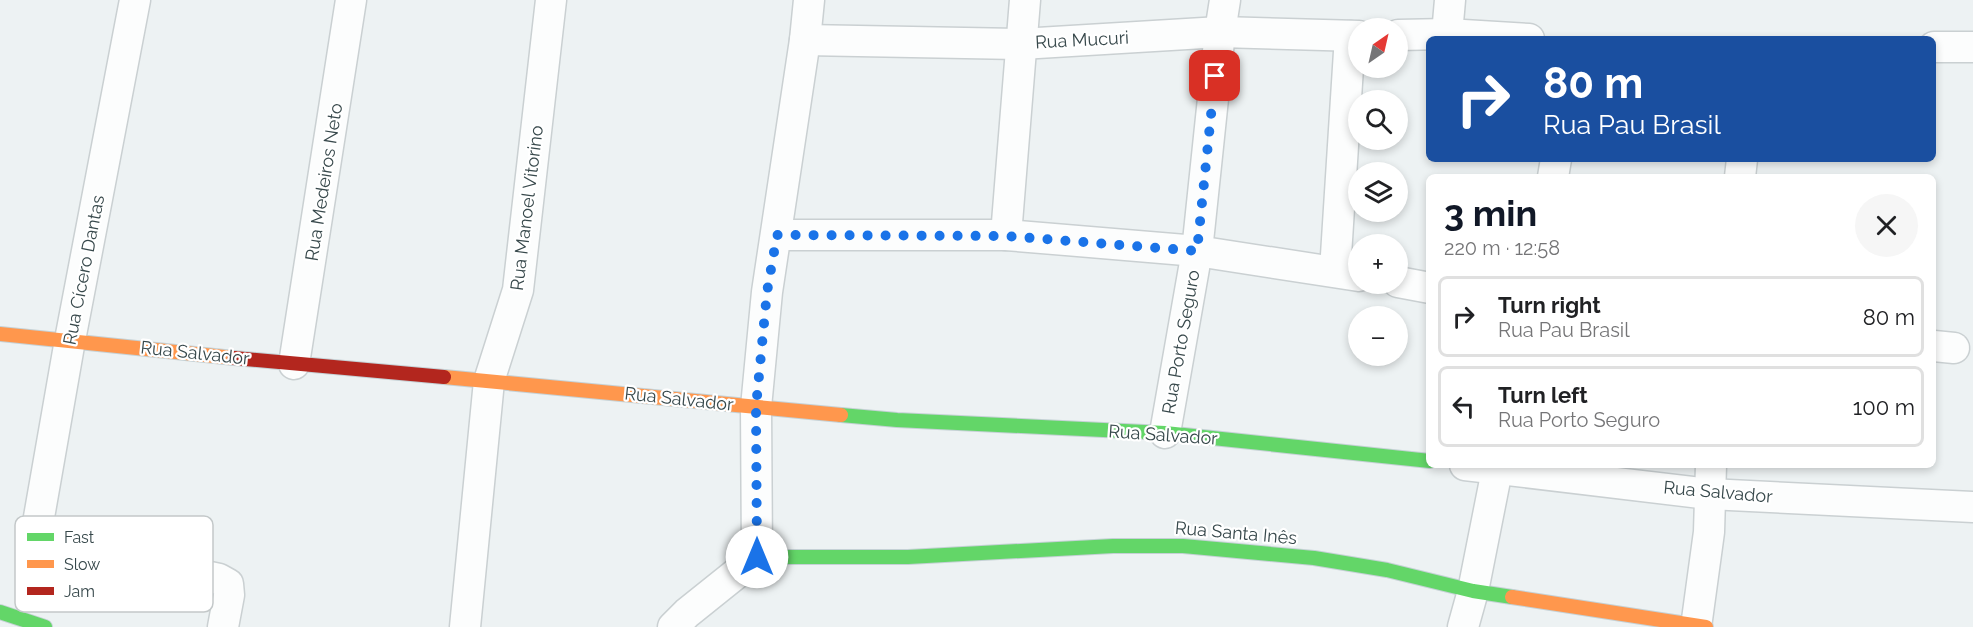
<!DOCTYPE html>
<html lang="en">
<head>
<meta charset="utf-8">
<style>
	body { margin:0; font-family:Raleway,sans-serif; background:#f6f6f6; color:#202124; height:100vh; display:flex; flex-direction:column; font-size:22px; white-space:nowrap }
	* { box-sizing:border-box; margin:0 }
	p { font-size:20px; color:#757577 }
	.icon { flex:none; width:33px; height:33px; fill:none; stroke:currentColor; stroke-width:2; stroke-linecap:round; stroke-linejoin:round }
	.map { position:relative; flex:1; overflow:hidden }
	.panel { position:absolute; left:1426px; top:174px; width:510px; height:294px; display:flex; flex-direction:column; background:#fff; border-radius:9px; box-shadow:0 3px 9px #0003 }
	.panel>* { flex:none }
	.hud { position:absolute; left:1426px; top:36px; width:510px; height:126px; border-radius:9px; box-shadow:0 3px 9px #0003; background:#1a4fa0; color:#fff; overflow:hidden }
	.needle { width:39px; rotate:34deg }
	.fabs { position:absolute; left:1348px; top:18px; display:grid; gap:12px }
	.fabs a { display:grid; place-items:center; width:60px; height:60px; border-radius:50%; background:#fff; box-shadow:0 3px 9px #0003; font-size:30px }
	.pin { position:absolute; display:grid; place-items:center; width:51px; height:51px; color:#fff; margin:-26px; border-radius:12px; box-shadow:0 3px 9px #0006 }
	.me { position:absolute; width:66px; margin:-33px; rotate:0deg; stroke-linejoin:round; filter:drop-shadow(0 0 4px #0008) }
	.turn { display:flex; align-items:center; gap:21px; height:126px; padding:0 18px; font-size:27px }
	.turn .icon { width:78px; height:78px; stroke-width:2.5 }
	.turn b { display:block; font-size:42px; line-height:51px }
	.round { display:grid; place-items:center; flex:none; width:63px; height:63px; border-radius:32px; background:#f6f6f6 }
	.head { display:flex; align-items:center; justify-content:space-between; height:102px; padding:0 18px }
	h1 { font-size:36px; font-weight:700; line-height:45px; color:#111827 }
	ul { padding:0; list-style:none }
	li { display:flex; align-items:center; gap:18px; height:81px; margin:0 12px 9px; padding:0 6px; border:3px solid #e0e0e0; border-radius:9px }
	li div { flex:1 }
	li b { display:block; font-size:22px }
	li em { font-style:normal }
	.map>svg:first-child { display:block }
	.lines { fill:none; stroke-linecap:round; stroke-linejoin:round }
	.street-casing { stroke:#cad0d2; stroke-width:33 }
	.fast-casing { stroke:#c5d1d5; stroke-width:16 }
	.slow-casing { stroke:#c5d1d5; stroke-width:16 }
	.jam-casing { stroke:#c5d1d5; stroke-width:16 }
	.street { stroke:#fcfdfd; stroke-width:30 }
	.fast { stroke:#63d668; stroke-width:14 }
	.slow { stroke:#ff974d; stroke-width:14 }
	.jam { stroke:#b3261e; stroke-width:14 }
	.route { stroke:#1a73e8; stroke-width:10; stroke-dasharray:0 18 }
	.labels { text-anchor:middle; stroke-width:4.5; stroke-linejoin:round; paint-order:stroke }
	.street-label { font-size:18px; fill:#37484b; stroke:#fff }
	.key { fill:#fff; stroke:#c3c8c9; stroke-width:1.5 }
	.key-label { font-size:16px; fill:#37484b }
</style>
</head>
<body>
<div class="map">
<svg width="1973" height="627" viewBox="0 0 1973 627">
	<rect width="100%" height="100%" fill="#edf2f3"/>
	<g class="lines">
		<defs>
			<g id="street">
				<polyline points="135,0 70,340 35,540 219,579 228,584 229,595 223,627"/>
				<polyline points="1447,34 1450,0"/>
				<polyline points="1398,35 1447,34 1529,39"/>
				<polyline points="805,40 1021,44 1220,32 1359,36"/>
				<polyline points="1934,47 1973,47"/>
				<polyline points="1553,177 1556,159"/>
				<polyline points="1740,177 1742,159"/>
				<polyline points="777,235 1006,235 1197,251 1359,276"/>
				<polyline points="1006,235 1025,0"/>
				<polyline points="1335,271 1350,36"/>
				<polyline points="1398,282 1430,288"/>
				<polyline points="1934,346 1954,348"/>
				<polyline points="294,364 351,0"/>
				<polyline points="1165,433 1197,251 1220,32 1225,0"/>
				<polyline points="1465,465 1709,494 1973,507"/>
				<polyline points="465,627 489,381 518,290 551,0"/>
				<polyline points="673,627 687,613 757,557 756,407 767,292 805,40 809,0"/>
				<polyline points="1463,627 1473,591 1498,465"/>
				<polyline points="1696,627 1709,532 1711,465"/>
			</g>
			<g id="fast">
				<polyline points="841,415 897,420 1165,433 1430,461"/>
				<polyline points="757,557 908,557 1113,546 1183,546 1314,558 1387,570 1473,591 1512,597"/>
				<polyline points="0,612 45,627"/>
			</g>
			<g id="slow">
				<polyline points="0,334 234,358"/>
				<polyline points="444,377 841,415"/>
				<polyline points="1512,597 1706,627"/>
			</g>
			<polyline id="jam" points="234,358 444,377"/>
		</defs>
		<!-- street casing -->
		<use href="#street" class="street-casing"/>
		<!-- fast casing -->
		<use href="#fast" class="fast-casing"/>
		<!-- slow casing -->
		<use href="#slow" class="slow-casing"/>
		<!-- jam casing -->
		<use href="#jam" class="jam-casing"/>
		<!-- street -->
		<use href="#street" class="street"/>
		<!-- fast -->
		<use href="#fast" class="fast"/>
		<!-- slow -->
		<use href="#slow" class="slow"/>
		<!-- jam -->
		<use href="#jam" class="jam"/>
	</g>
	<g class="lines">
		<!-- route -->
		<polyline class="route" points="757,557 756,407 767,292 777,235 1006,236 1197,251 1215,76"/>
	</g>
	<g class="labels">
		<!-- street labels -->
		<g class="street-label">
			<text transform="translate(1082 40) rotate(-3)" y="6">Rua Mucuri</text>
			<text transform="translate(324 182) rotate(-81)" y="6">Rua Medeiros Neto</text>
			<text transform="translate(527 208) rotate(-83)" y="6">Rua Manoel Vitorino</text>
			<text transform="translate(84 270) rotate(-79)" y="6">Rua Cícero Dantas</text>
			<text transform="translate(1181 342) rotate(-80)" y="6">Rua Porto Seguro</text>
			<text transform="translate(195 353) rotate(6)" y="6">Rua Salvador</text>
			<text transform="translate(679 399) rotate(6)" y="6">Rua Salvador</text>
			<text transform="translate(1163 435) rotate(4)" y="6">Rua Salvador</text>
			<text transform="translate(1718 492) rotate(5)" y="6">Rua Salvador</text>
			<text transform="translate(1236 533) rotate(5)" y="6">Rua Santa Inês</text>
		</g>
	</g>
	<!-- legend -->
	<rect x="15" y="516" width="198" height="96" rx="9" class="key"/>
	<rect x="27" y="533" width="27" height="8" fill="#63d668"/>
	<rect x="27" y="560" width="27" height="8" fill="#ff974d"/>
	<rect x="27" y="587" width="27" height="8" fill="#b3261e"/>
	<g class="key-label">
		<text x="64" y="543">Fast</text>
		<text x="64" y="570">Slow</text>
		<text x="64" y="597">Jam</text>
	</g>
</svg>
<div class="fabs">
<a><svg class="needle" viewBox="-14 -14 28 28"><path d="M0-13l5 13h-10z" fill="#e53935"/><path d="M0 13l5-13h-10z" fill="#757577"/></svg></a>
<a><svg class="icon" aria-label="search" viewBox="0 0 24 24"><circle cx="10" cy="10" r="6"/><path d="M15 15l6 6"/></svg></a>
<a><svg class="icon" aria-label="layers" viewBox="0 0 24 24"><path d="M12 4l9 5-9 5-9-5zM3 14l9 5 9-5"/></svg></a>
<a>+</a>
<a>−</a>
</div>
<div class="pin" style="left:1215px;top:76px;background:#d93025"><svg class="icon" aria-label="arrive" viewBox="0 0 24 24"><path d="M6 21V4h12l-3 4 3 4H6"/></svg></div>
<svg class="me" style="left:757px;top:557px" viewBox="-20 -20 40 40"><circle r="19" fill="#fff"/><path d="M0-13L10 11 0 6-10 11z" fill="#1a73e8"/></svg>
<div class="hud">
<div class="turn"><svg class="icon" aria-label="right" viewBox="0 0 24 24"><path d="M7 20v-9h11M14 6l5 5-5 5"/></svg><div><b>80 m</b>Rua Pau Brasil</div></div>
</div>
<section class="panel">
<div class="head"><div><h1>3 min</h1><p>220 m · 12:58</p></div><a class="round"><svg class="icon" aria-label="close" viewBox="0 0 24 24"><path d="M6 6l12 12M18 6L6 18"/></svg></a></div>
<ul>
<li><svg class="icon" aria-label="right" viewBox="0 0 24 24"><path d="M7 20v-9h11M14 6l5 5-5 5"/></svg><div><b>Turn right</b><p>Rua Pau Brasil</p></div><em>80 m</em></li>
<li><svg class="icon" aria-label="left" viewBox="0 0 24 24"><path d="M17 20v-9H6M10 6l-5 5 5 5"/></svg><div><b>Turn left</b><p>Rua Porto Seguro</p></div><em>100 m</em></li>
</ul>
</section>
</div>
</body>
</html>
